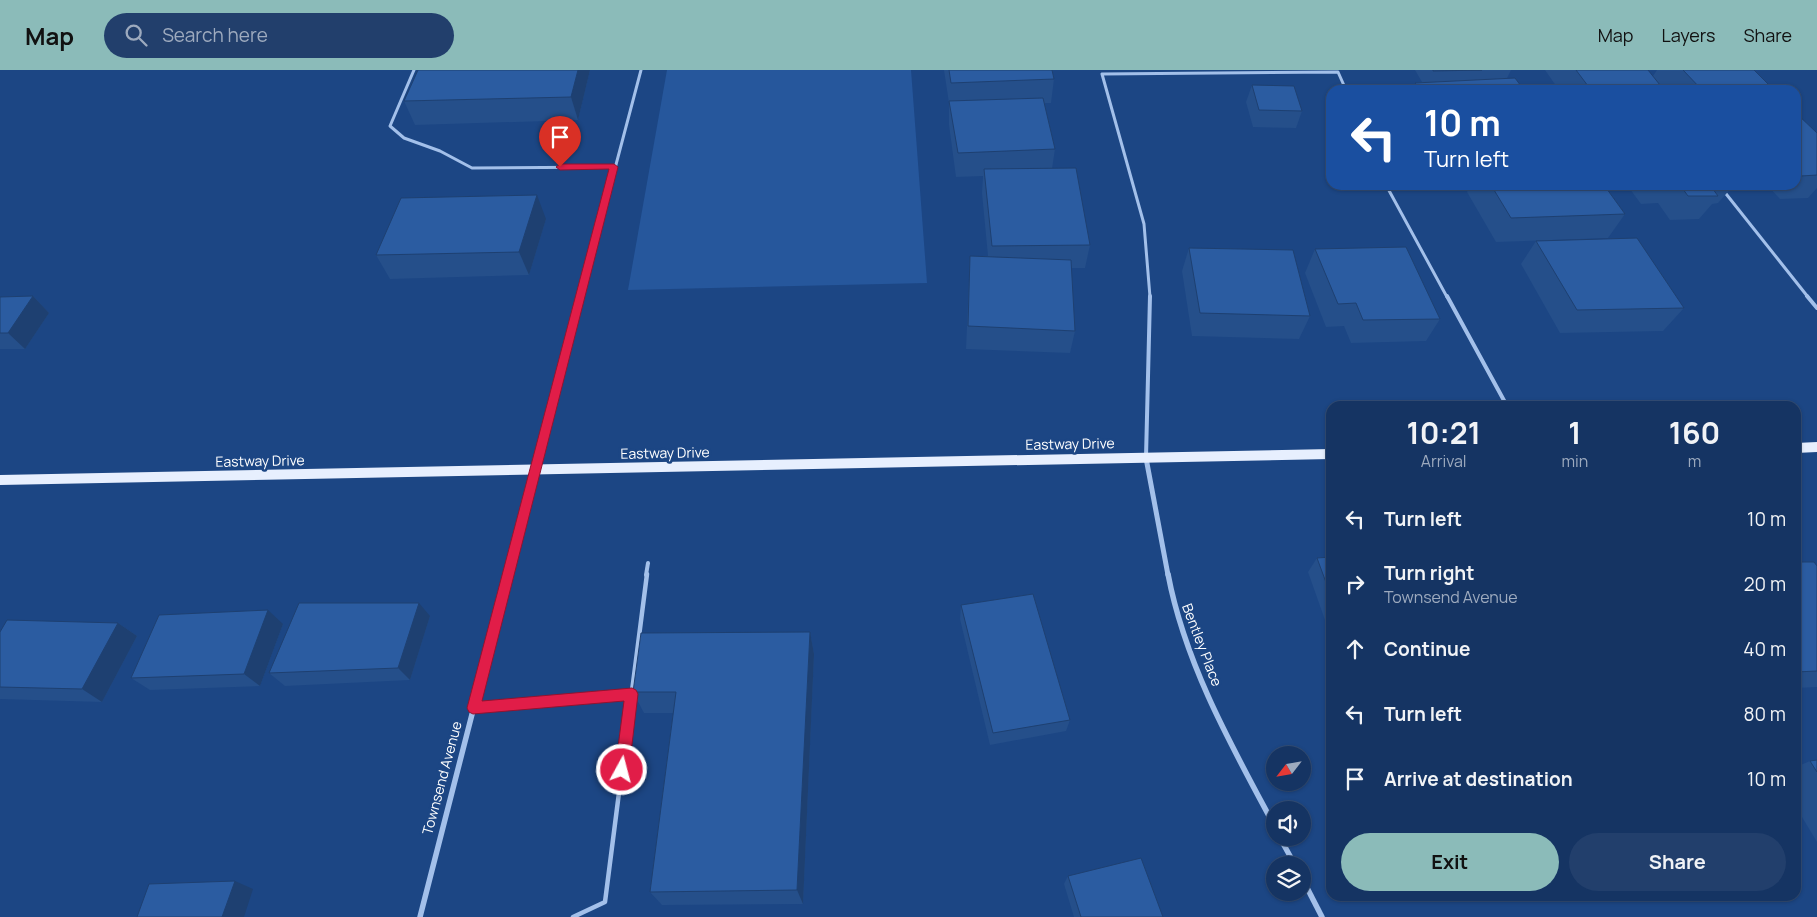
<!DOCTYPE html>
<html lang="en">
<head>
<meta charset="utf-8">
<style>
	body { margin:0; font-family:Manrope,sans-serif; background:#223f6c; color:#f1f3f6; height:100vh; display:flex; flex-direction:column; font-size:19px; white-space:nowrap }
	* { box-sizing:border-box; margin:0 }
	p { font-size:16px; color:#9daabe }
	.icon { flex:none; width:28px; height:28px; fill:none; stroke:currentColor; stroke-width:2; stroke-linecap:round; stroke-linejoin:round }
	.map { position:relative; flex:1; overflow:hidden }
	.drawer { position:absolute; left:1326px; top:331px; width:475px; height:500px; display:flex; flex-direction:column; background:#153463; border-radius:15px; box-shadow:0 1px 4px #0004,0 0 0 1px #344f78 }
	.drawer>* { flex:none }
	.hud { position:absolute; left:1326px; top:15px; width:475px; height:105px; border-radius:15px; box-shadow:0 1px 4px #0004,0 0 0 1px #344f78; background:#1a4fa0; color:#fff; overflow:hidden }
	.needle { width:32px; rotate:239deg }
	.tools { position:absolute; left:1266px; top:676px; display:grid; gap:10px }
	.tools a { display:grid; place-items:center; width:45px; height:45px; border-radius:50%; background:#153463; box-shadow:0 1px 4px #0004,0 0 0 1px #344f78; font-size:25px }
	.pin { position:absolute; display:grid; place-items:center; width:42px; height:42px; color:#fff; margin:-51px -21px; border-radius:50% 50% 50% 0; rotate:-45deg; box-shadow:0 0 5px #0007 }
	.pin .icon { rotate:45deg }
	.me { position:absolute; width:55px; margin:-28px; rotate:7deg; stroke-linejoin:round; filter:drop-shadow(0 0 4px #0008) }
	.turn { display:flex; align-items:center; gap:18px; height:105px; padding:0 15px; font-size:22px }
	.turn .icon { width:65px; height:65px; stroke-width:2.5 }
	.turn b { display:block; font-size:35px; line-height:42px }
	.eta { display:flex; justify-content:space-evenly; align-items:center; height:85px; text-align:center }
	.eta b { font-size:30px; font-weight:700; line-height:35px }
	.action { display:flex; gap:10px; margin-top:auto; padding:10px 15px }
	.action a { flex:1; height:58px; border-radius:30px; background:#8bbbb9; color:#111; font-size:20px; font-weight:700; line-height:58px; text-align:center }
	.action a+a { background:#223f6c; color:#f1f3f6 }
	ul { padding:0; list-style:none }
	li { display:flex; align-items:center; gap:15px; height:65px; padding:0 15px }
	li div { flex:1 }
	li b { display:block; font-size:19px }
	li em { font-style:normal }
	header { display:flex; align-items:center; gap:30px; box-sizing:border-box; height:70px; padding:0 25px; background:#8bbbb9; color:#111 }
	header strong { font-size:24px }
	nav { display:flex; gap:28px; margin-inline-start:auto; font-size:18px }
	.search { width:350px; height:45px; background:#223f6c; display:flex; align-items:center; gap:12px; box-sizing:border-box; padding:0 18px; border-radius:28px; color:#9daabe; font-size:19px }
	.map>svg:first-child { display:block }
	.green { fill:#26579c }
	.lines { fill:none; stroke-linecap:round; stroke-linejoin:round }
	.lane-far2 { stroke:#a3c0ea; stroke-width:3 }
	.lane-far1 { stroke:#a3c0ea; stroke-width:4 }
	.lane { stroke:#a3c0ea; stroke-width:4.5 }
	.street-far1 { stroke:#a3c0ea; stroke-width:5 }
	.street { stroke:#a3c0ea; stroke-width:5.5 }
	.primary { fill:#e7effe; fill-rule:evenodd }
	.wall { fill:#254f8a }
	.shaded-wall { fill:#1e4071 }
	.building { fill:#2b5ca1; stroke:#1e4071 }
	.route { fill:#e11d48; stroke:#92132f }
	.labels { text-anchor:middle; stroke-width:5; stroke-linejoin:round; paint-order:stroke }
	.street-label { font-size:14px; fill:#fff; stroke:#1c4684 }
</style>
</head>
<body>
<header>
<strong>Map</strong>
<div class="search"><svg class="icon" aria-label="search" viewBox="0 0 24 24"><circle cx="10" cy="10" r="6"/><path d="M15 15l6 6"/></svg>Search here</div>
<nav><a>Map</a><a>Layers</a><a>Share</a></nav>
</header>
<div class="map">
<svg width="1817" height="847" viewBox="0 0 1817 847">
	<rect width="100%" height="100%" fill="#1c4684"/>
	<!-- green -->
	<polygon class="green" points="667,0 911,0 927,213 628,220"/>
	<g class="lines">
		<!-- lane-far2 -->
		<g class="lane-far2">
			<polyline points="414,0 390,56 404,68 440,81 472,98 614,97"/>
			<polyline points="1386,115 1447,227"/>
			<polyline points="1719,115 1808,227"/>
			<polyline points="581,227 641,0"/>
			<polyline points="1150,227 1144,154 1102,4 1338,2 1346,20"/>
		</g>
		<!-- lane-far1 -->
		<g class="lane-far1">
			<polyline points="1447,226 1507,336"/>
			<polyline points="1807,226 1817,238"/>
			<polyline points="1146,387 1150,226"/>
			<polyline points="535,399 581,226"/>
			<polyline points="646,505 648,493"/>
		</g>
		<!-- lane -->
		<g class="lane">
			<polyline points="473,638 632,624"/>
			<polyline points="573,847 605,832 647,504"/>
		</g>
		<!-- street-far1 -->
		<g class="street-far1">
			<polyline points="1146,388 1168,505"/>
			<polyline points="508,505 535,401"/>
		</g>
		<!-- street -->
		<g class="street">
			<path d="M1168,504C1185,594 1232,677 1275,757"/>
			<polyline points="1280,768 1295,795"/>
			<polyline points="1302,808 1322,847"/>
			<polyline points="420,847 508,504"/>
		</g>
		<!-- primary -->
		<g class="primary">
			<polygon points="1817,372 1817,382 1796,383 1796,373"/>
			<polygon points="1331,379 1331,389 0,415 0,405"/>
		</g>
	</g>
	<!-- wall -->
	<g class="wall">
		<polygon points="590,0 578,50 415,55 404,31"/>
		<polygon points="944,0 1052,0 1054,9 1051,33 1044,33 1055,79 1052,99 1090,175 1085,198 1071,198 1075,261 1070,283 966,279 970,186 988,186 982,123 983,106 956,107 949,55 949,33"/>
		<polygon points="1415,0 1511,0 1507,8 1524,20 1412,20 1415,13 1422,12"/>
		<polygon points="1545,0 1647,0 1653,6 1657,0 1754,0 1774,20 1559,20"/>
		<polygon points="1252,15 1302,41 1296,58 1253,57 1246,32"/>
		<polygon points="1796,43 1817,63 1817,118 1808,128 1780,129 1767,115 1796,115"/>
		<polygon points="1471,115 1604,115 1625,144 1608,168 1496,172 1467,122"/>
		<polygon points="1627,115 1734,115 1718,133 1712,134 1699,149 1670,150 1658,133 1641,134"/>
		<polygon points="546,149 529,205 390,209 376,185"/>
		<polygon points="1536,171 1684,238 1663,261 1560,263 1521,194"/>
		<polygon points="1189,178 1310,246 1299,269 1192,266 1182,201"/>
		<polygon points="1315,179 1440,249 1426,271 1351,273 1344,256 1326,257 1305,203"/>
		<polygon points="33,226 49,243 25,279 0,279 0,227"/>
		<polygon points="1331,487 1331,567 1308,502 1317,488"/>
		<polygon points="1796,492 1817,496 1817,617 1796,618"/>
		<polygon points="961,535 1070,650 1066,661 990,675 960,549"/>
		<polygon points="430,546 410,610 285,616 269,603"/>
		<polygon points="118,553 137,566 102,632 0,629 0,562"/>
		<polygon points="283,554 260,616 150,620 131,608"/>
		<polygon points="810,562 814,584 803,834 662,835 650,822 673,643 644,643 633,622"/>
		<polygon points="1817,690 1817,772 1796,737 1796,697 1810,691"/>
		<polygon points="1068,806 1163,847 1074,847 1064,814"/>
	</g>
	<!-- shaded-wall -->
	<g class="shaded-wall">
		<polygon points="578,0 590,0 578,50 571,27"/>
		<polygon points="537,125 546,149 529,205 519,182"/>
		<polygon points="33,226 49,243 25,279 8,263"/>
		<polygon points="419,533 430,546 410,610 398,598"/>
		<polygon points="268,540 283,554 260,616 244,604"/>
		<polygon points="118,553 137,566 102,632 82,619"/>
		<polygon points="810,562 814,584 803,834 797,820"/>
		<polygon points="235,811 253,819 244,847 222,847"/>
	</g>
	<!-- building -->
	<g class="building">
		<polygon points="418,0 578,0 571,27 404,31"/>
		<polygon points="949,0 1052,0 1054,9 951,13"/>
		<polygon points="1433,0 1482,0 1433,1"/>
		<polygon points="1576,0 1648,0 1664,20 1591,20"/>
		<polygon points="1683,0 1754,0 1774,20 1702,20"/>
		<polygon points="1515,8 1524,20 1420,20 1415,13"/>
		<polygon points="1252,15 1294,16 1302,41 1259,40"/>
		<polygon points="1043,28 1055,79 958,83 949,31"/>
		<polygon points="1796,43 1817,63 1817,105 1801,106 1796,101"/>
		<polygon points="1076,98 1090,175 992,176 984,99"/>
		<polygon points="1491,115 1604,115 1625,144 1511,148"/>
		<polygon points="1680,115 1710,115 1718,126 1688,126"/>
		<polygon points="537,125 519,182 376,185 401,128"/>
		<polygon points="1637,168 1684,238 1577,240 1536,171"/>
		<polygon points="1406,177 1440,249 1363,250 1356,233 1338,234 1315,179"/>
		<polygon points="1189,178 1293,180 1310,246 1200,243"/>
		<polygon points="970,186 1071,190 1075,261 968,256"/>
		<polygon points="33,226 8,263 0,263 0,227"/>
		<polygon points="1331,487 1331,526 1317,488"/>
		<polygon points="1796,492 1814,492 1817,496 1817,601 1796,602"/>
		<polygon points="1033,524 1070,650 993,663 961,535"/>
		<polygon points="299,533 419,533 398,598 269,603"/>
		<polygon points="268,540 244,604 131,608 159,545"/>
		<polygon points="7,550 118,553 82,619 0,617 0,562"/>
		<polygon points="810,562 797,820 650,822 676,622 633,622 641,563"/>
		<polygon points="1817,690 1817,702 1810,691"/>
		<polygon points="1141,788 1163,847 1081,847 1068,806"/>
		<polygon points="235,811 222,847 137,847 149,814"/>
	</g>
	<!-- route -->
	<polygon class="route" points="614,94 618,97 482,631 632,618 636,620 638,624 629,700 627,704 622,706 617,704 615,700 624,631 473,644 469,642 467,638 609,99 560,100 556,97 560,94"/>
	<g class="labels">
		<!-- street labels -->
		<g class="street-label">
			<text transform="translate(1070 374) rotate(-1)" y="5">Eastway Drive</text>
			<text transform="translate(665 383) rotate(-1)" y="5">Eastway Drive</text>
			<text transform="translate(260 391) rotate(-1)" y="5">Eastway Drive</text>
			<text transform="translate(1202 575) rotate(69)" y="5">Bentley Place</text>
			<text transform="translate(442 708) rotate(-75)" y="5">Townsend Avenue</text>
		</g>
	</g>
</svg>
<div class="tools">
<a><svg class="needle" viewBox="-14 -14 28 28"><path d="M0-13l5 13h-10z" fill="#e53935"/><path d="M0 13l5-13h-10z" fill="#9daabe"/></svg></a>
<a><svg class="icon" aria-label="sound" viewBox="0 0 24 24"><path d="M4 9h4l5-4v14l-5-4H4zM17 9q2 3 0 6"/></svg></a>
<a><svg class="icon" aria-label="layers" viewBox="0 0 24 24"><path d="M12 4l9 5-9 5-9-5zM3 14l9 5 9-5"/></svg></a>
</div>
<div class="pin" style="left:560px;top:97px;background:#d93025"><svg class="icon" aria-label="arrive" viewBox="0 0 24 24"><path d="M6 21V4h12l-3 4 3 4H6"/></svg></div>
<svg class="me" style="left:622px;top:700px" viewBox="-20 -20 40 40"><circle r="17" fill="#e11d48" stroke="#fff" stroke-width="3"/><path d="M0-11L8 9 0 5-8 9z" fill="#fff"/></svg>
<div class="hud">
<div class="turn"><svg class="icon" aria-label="left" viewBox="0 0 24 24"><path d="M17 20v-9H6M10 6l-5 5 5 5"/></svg><div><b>10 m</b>Turn left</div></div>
</div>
<section class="drawer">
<div class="eta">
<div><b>10:21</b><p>Arrival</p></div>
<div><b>1</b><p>min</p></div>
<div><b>160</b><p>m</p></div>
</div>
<ul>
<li><svg class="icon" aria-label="left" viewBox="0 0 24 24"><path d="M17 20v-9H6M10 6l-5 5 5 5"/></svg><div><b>Turn left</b></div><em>10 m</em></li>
<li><svg class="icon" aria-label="right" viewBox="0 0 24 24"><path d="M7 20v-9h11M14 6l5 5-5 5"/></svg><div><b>Turn right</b><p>Townsend Avenue</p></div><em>20 m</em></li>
<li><svg class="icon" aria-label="ahead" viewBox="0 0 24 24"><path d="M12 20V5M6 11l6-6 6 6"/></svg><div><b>Continue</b></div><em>40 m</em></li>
<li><svg class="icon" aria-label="left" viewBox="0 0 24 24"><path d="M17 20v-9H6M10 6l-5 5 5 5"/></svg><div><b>Turn left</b></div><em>80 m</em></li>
<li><svg class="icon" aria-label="arrive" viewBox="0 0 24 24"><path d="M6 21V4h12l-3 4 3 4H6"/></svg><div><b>Arrive at destination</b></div><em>10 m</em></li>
</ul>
<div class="action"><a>Exit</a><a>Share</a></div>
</section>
</div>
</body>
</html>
